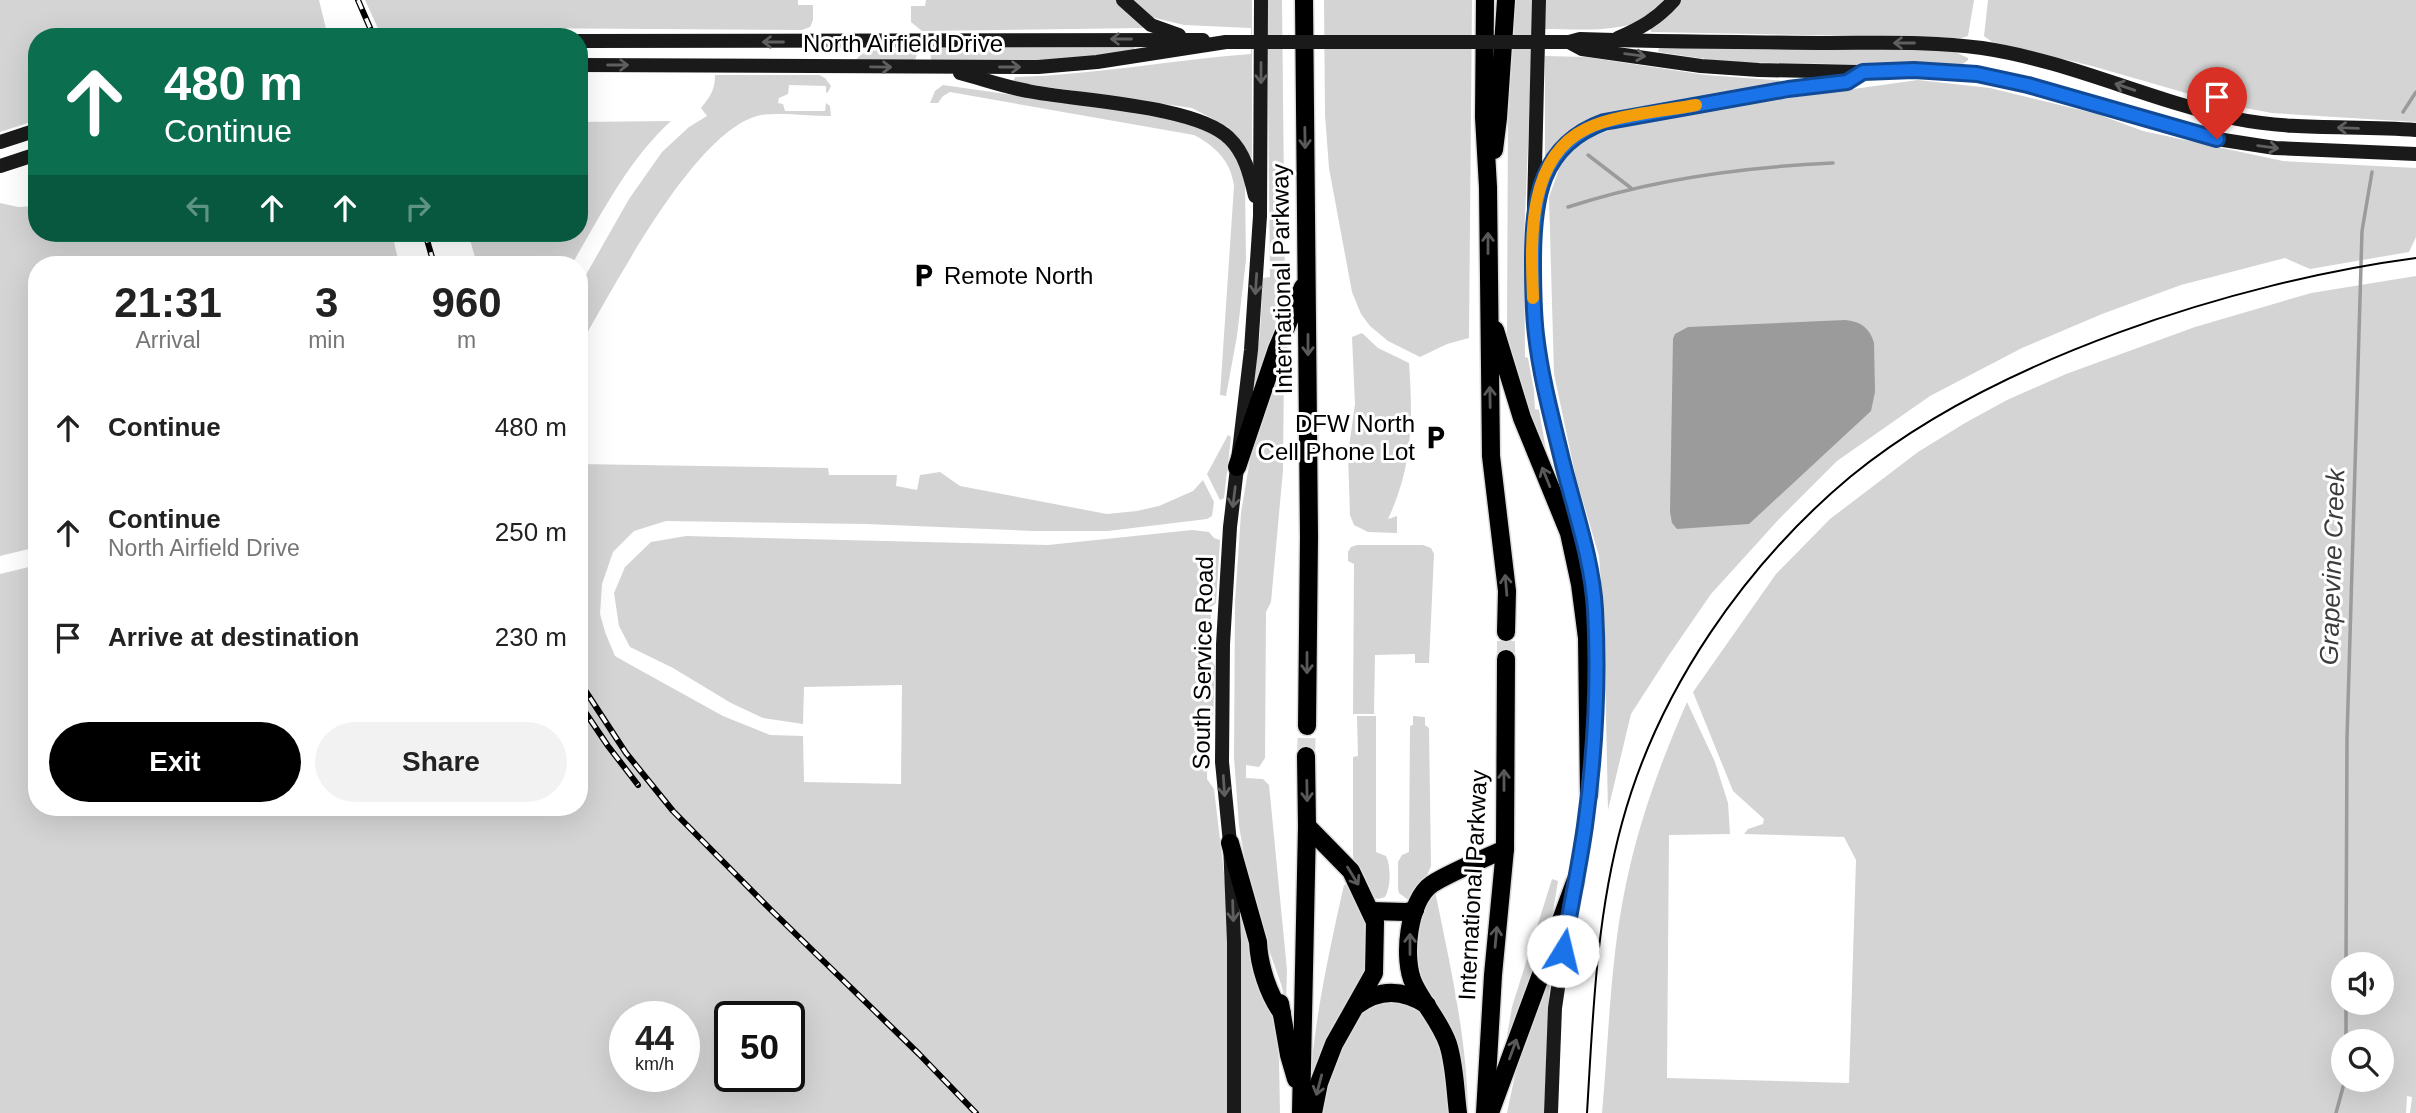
<!DOCTYPE html>
<html lang="en">
<head>
<meta charset="utf-8">
<style>
	body { margin:0; font-family:Helvetica,sans-serif; background:#f2f2f2; color:#222; height:100vh; display:flex; flex-direction:column; font-size:26px; white-space:nowrap }
	* { box-sizing:border-box; margin:0 }
	p { font-size:23px; color:#767676 }
	.icon { flex:none; width:38px; height:38px; fill:none; stroke:currentColor; stroke-width:2; stroke-linecap:round; stroke-linejoin:round }
	.map { position:relative; flex:1; overflow:hidden }
	.panel { position:absolute; left:28px; top:256px; width:560px; height:560px; display:flex; flex-direction:column; background:#fff; border-radius:28px; box-shadow:0 7px 28px #0002 }
	.panel>* { flex:none }
	.guide { position:absolute; left:28px; top:28px; width:560px; height:214px; border-radius:28px; box-shadow:0 7px 28px #0002; background:#0b6e4f; color:#fff; overflow:hidden }
	.buttons { position:absolute; left:2331px; top:952px; display:grid; gap:14px }
	.buttons a { display:grid; place-items:center; width:63px; height:63px; border-radius:50%; background:#fff; box-shadow:0 7px 28px #0002; font-size:35px }
	.speed { position:absolute; left:609px; top:1001px; display:flex; gap:14px; font-size:35px; font-weight:700; text-align:center }
	.speed>* { display:grid; place-content:center; width:91px; height:91px; border-radius:50%; background:#fff; box-shadow:0 7px 28px #0002; line-height:1 }
	.speed small { font-size:18px; font-weight:400 }
	.speed .limit { border:4px solid #111; border-radius:10px; background:#fff; color:#111 }
	.pin { position:absolute; display:grid; place-items:center; width:60px; height:60px; color:#fff; margin:-72px -30px; border-radius:50% 50% 50% 0; rotate:-45deg; box-shadow:0 0 7px #0007 }
	.pin .icon { rotate:45deg }
	.me { position:absolute; width:77px; margin:-38px; rotate:9deg; stroke-linejoin:round; filter:drop-shadow(0 0 5px #0008) }
	.turn { display:flex; align-items:center; gap:24px; height:147px; padding:0 21px; font-size:32px }
	.turn .icon { width:91px; height:91px; stroke-width:2.5 }
	.turn b { display:block; font-size:49px; line-height:60px }
	.lanes { display:flex; align-items:center; height:66px; padding:0 21px; background:#0003; justify-content:center; gap:35px; direction:ltr }
	.lanes .off { opacity:.35 }
	.eta { display:flex; justify-content:space-evenly; align-items:center; height:119px; text-align:center }
	.eta b { font-size:42px; font-weight:700; line-height:49px }
	.primary-button { display:flex; gap:14px; margin-top:auto; padding:14px 21px }
	.primary-button a { flex:1; height:80px; border-radius:42px; background:#000; color:#fff; font-size:28px; font-weight:700; line-height:80px; text-align:center }
	.primary-button a+a { background:#f2f2f2; color:#222 }
	ul { padding:0; list-style:none }
	li { display:flex; align-items:center; gap:21px; height:105px; padding:0 21px }
	li div { flex:1 }
	li b { display:block; font-size:26px }
	li em { font-style:normal }
	.map>svg:first-child { display:block }
	.green { fill:#d4d4d4; fill-rule:evenodd }
	.water { fill:#9b9b9b }
	.lines { fill:none; stroke-linecap:round; stroke-linejoin:round }
	.stream { stroke:#9b9b9b; stroke-width:3.5 }
	.motorway-tunnel { stroke:#d9d9d9; stroke-width:18; stroke-dasharray:18 9; stroke-linecap:butt }
	.motorway-casing { stroke:#dbdbdb; stroke-width:21 }
	.secondary { stroke:#1a1a1a; stroke-width:14 }
	.motorway { stroke:#000; stroke-width:18 }
	.tram { stroke:#000; stroke-width:2 }
	.rail-casing { stroke:#000; stroke-width:6 }
	.rail { stroke:#fff; stroke-width:3.5; stroke-dasharray:10; stroke-linecap:butt }
	.secondary-bridge { stroke:#1a1a1a; stroke-width:14 }
	.oneway { stroke:#5f5f5f }
	.oneway2 { stroke:#595959 }
	.route-casing { stroke:#114b97; stroke-width:18 }
	.route { stroke:#1a73e8; stroke-width:12 }
	.slow { stroke:#f59e0b; stroke-width:12 }
	.labels { text-anchor:middle; stroke-width:6; stroke-linejoin:round; paint-order:stroke }
	.street-label { font-size:24px; fill:#000; stroke:#fff }
	.poi-label { font-size:24px; fill:#000; stroke:#fff; text-anchor:start }
	.water-label { font-size:26px; font-style:italic; fill:#3c3c3c; stroke:#fff }
</style>
</head>
<body>
<div class="map">
<svg width="2416" height="1113" viewBox="0 0 2416 1113">
	<rect width="100%" height="100%" fill="#fff"/>
	<!-- green -->
	<g class="green">
		<polygon points="0,0 319,0 328,37 37,37 37,120 0,132"/>
		<polygon points="365,0 798,0 798,5 813,5 813,20 810,27 802,30 493,28 382,37"/>
		<polygon points="926,0 1118,0 1144,28 922,31 911,22 911,6 925,6"/>
		<path d="M1131,0H1252V159L1228,127L1192,108L1013,82L1015,77C1094,75 1172,60 1251,54V28L1184,25L1151,17Z"/>
		<polygon points="1267,0 1282,0 1285,287 1270,355 1248,415 1260,333 1263,278 1270,277"/>
		<polygon points="1324,0 1472,0 1469,338 1447,344 1420,357 1388,341 1370,326 1361,314 1352,292 1329,168 1325,115"/>
		<polygon points="1516,0 1534,0 1524,241 1525,357 1528,358 1534,391 1535,409 1539,410 1549,467 1522,400 1507,339 1508,109"/>
		<path d="M1546,0H1666C1660,6 1653,15 1645,19C1618,33 1575,29 1545,29Z"/>
		<polygon points="1679,0 1974,0 1968,36 1962,38 1651,32 1650,27"/>
		<polygon points="1988,0 2416,0 2416,122 2272,113 2224,104 2092,66 1992,42 1984,36"/>
		<path d="M905,45L914,47L917,53L915,61L856,60C867,44 889,55 905,45Z"/>
		<path d="M933,46H1135L1134,50C1067,63 999,61 931,60L930,49Z"/>
		<polygon points="1659,47 1926,49 1953,51 1968,58 1968,60 1963,64 1950,66 1726,62 1658,52"/>
		<path d="M1545,56L1586,57L1706,75L1786,81L1787,86L1609,115C1574,126 1566,131 1545,161Z"/>
		<path d="M715,75H819L825,78L831,86L828,92L826,93V86L789,85L788,94L779,98L778,103L783,104L785,111H825L826,103L830,106L831,116C810,116 781,112 761,115C695,128 613,290 579,347V287L629,199L662,152L689,127L707,116L701,108C710,97 715,90 715,75Z"/>
		<polygon points="1918,80 1990,88 2097,114 2143,131 2283,161 2416,168 2416,237 2409,252 2310,269 2285,258 2181,285 2102,314 2022,348 1930,396 1837,461 1780,518 1711,594 1669,655 1631,714 1608,810 1604,623 1599,556 1576,478 1554,374 1549,197 1562,161 1585,139 1625,125 1710,109"/>
		<path d="M943,85L1175,118L1217,134L1232,150L1241,169L1245,184L1246,260L1237,336L1226,396L1220,395L1234,186C1231,161 1215,146 1194,135L950,92L943,96L938,103H930L935,91Z"/>
		<path d="M671,121C628,160 601,215 572,264H477L468,233H579V122Z"/>
		<polygon points="0,203 18,207 37,206 37,233 392,233 399,264 37,264 37,547 0,556"/>
		<path d="M2416,276V1113H2410L2412,1097L2407,1096L2406,1113H1602C1609,1037 1610,959 1626,884C1639,821 1661,761 1687,702L1715,762L1728,803L1730,834L1669,835L1667,1078L1849,1083L1856,860L1844,837L1744,834L1748,829L1763,824L1764,819L1733,791L1693,692L1776,574L1830,519L1918,452L1965,423L2007,400L2066,374L2195,327L2311,293ZM2343,964H2382V1003H2343ZM2343,1041H2382V1080H2343Z"/>
		<path d="M1362,333L1378,348L1409,363C1413,420 1413,466 1388,519L1397,516V533L1368,532L1354,525L1350,515L1348,454L1355,404L1352,337Z"/>
		<polygon points="1279,366 1284,366 1283,470 1271,602 1266,612 1265,758 1259,767 1246,765 1246,778 1263,779 1269,785 1287,970 1286,1003 1281,984 1256,913 1250,889 1239,826 1234,757 1235,602 1241,513 1251,453"/>
		<polygon points="1228,435 1231,437 1224,498 1220,500 1207,474"/>
		<path d="M579,464L828,468L829,475H897L896,486L917,490L920,475L940,472L960,486L1107,514L1137,511L1159,506L1193,491L1203,480L1214,502L1212,516L1207,519L1108,531H1035L866,524L666,521L634,531L613,552L602,584L600,614L605,632L615,656L629,664L723,716L770,735L803,736L804,782L901,784L902,685L804,687L803,724L763,718L731,703L673,668L630,647L619,626L614,593L625,567L651,542L686,536L1048,545L1192,530L1209,532L1214,538L1220,540L1216,603L1211,607L1210,658L1215,666L1213,720L1208,729L1207,779L1214,789L1227,899L1228,1113H0V574L37,565V807H579ZM625,1017H684V1076H625ZM730,1017H789V1076H730Z"/>
		<polygon points="1357,545 1423,545 1431,548 1434,554 1429,663 1415,663 1415,654 1375,655 1374,714 1353,714 1354,564 1348,561 1348,552 1351,547"/>
		<path d="M1357,716H1376V852L1386,856C1391,866 1391,887 1385,897L1378,899L1371,896L1354,863L1353,855V757L1358,756Z"/>
		<polygon points="1413,716 1425,717 1425,725 1429,728 1431,866 1424,882 1412,899 1407,899 1399,893 1398,889 1398,862 1402,855 1409,852 1410,726 1413,725"/>
		<polygon points="1552,879 1558,881 1549,936 1511,1037 1507,1036 1512,1007"/>
		<path d="M1352,884L1369,914V977L1310,1084C1315,1015 1329,952 1344,885Z"/>
		<path d="M1435,891C1450,965 1467,1037 1468,1113H1461L1458,1081L1416,978L1417,916Z"/>
		<polygon points="1240,915 1243,915 1273,1015 1279,1060 1280,1113 1240,1113"/>
		<polygon points="1547,979 1550,980 1544,1113 1507,1113 1523,1037"/>
		<path d="M1379,1000C1387,1000 1399,998 1406,1000C1445,1016 1447,1077 1451,1113H1320L1330,1070L1358,1015Z"/>
	</g>
	<!-- water -->
	<path class="water" d="M1845,320C1860,321 1870,328 1874,343L1875,392L1871,411L1749,524L1677,529L1672,523L1670,512L1673,339L1675,334L1688,327Z"/>
	<g class="lines">
		<!-- stream -->
		<g class="stream">
			<polyline points="2403,112 2416,92"/>
			<polyline points="1588,155 1631,188"/>
			<path d="M1568,207C1653,179 1743,167 1833,163"/>
			<polyline points="2346,964 2347,738 2362,231 2372,172"/>
			<polyline points="2346,1041 2346,1003"/>
			<polyline points="2336,1113 2345,1080"/>
		</g>
		<!-- motorway-tunnel -->
		<g class="motorway-tunnel">
			<polyline points="1506,659 1506,632"/>
			<polyline points="1306,756 1307,726"/>
		</g>
		<defs>
			<g id="motorway">
				<polyline points="1304,0 1309,537 1307,726"/>
				<polyline points="1485,0 1484,117 1488,187 1491,456 1507,591 1506,632"/>
				<polyline points="1494,150 1498,118 1506,0"/>
				<polyline points="1495,330 1522,418 1569,533 1580,584 1587,638 1589,794"/>
				<polyline points="1237,467 1277,349 1303,287"/>
				<polyline points="1307,826 1351,871 1375,922 1374,973 1334,1044 1319,1083 1313,1113"/>
				<path d="M1230,843L1258,942C1259,965 1268,994 1282,1013"/>
				<polyline points="1371,911 1406,912 1415,910"/>
				<polyline points="1280,1003 1289,1055 1296,1079"/>
				<path d="M1356,1006C1379,988 1403,989 1427,1005"/>
				<polyline points="1491,1110 1575,882"/>
				<polyline points="1301,1113 1307,826 1306,756"/>
				<path d="M1458,1113C1455,1090 1455,1066 1448,1044C1440,1021 1424,1005 1414,984C1402,960 1408,900 1432,884C1451,872 1483,859 1505,849"/>
				<polyline points="1485,1113 1493,975 1505,849 1506,659"/>
			</g>
		</defs>
		<!-- motorway casing -->
		<use href="#motorway" class="motorway-casing"/>
		<!-- secondary -->
		<g class="secondary">
			<polyline points="1123,0 1151,25 1179,35"/>
			<polyline points="1539,0 1533,250 1536,334 1543,379 1592,582 1596,653"/>
			<path d="M1618,38C1641,28 1657,19 1674,0"/>
			<polyline points="579,41 1203,40"/>
			<polyline points="1569,42 1582,49 1701,66 1759,70 1863,72 1915,70 1977,74 2028,85 2217,139 2275,148 2416,154"/>
			<path d="M1569,42L1580,39C1663,42 1746,42 1829,43C1880,43 1932,41 1982,48C2070,61 2150,101 2237,119C2296,131 2356,125 2416,130"/>
			<polyline points="579,65 1038,67 1097,62 1226,42"/>
			<path d="M960,73C983,79 1005,87 1028,91C1076,101 1196,105 1229,138C1245,153 1250,175 1255,196"/>
			<polyline points="0,142 37,130"/>
			<polyline points="0,166 37,154"/>
			<path d="M1539,195C1546,174 1553,155 1570,140C1596,118 1637,116 1670,110C1709,103 1747,95 1786,89C1813,85 1839,86 1863,72"/>
			<polyline points="1574,890 1590,785"/>
			<polyline points="1234,1113 1234,942 1230,843 1222,762 1223,644 1230,527 1251,350 1260,216 1261,0"/>
			<polyline points="1551,1113 1555,1008 1569,913"/>
		</g>
		<!-- motorway -->
		<use href="#motorway" class="motorway"/>
		<!-- tram -->
		<path class="tram" d="M1587,1113C1593,1015 1596,918 1622,823C1658,690 1745,565 1850,477C1992,360 2235,282 2416,258"/>
		<defs>
			<g id="rail">
				<polyline points="358,0 374,37"/>
				<polyline points="425,233 434,264"/>
				<polyline points="579,681 626,753 673,811 770,909 919,1054 976,1113"/>
				<polyline points="579,703 608,746 638,785"/>
			</g>
		</defs>
		<!-- rail casing -->
		<use href="#rail" class="rail-casing"/>
		<!-- rail -->
		<use href="#rail" class="rail"/>
		<!-- secondary-bridge -->
		<polyline class="secondary-bridge" points="1226,42 1569,42"/>
	</g>
	<!-- one-way arrows -->
	<defs><path id="oneway-shaft" d="M-6 0H5M1.5-3L5.5 0L1.5 3" fill="none" stroke-width="1.6" stroke-linecap="round" stroke-linejoin="round" transform="scale(1.75)"/></defs>
	<g class="oneway">
		<use href="#oneway-shaft" transform="translate(1121 39) rotate(180)"/>
		<use href="#oneway-shaft" transform="translate(773 42) rotate(-180)"/>
		<use href="#oneway-shaft" transform="translate(1904 43) rotate(-180)"/>
		<use href="#oneway-shaft" transform="translate(1635 55) rotate(8)"/>
		<use href="#oneway-shaft" transform="translate(618 65)"/>
		<use href="#oneway-shaft" transform="translate(881 67) rotate(1)"/>
		<use href="#oneway-shaft" transform="translate(1010 67)"/>
		<use href="#oneway-shaft" transform="translate(1261 73) rotate(90)"/>
		<use href="#oneway-shaft" transform="translate(2125 87) rotate(-161)"/>
		<use href="#oneway-shaft" transform="translate(2348 128) rotate(-178)"/>
		<use href="#oneway-shaft" transform="translate(2268 147) rotate(8)"/>
		<use href="#oneway-shaft" transform="translate(1256 284) rotate(94)"/>
		<use href="#oneway-shaft" transform="translate(1234 497) rotate(97)"/>
		<use href="#oneway-shaft" transform="translate(1224 786) rotate(86)"/>
		<use href="#oneway-shaft" transform="translate(1233 911) rotate(88)"/>
	</g>
	<g class="oneway2">
		<use href="#oneway-shaft" transform="translate(1305 138) rotate(89)"/>
		<use href="#oneway-shaft" transform="translate(1488 243) rotate(-90)"/>
		<use href="#oneway-shaft" transform="translate(1308 345) rotate(90)"/>
		<use href="#oneway-shaft" transform="translate(1490 397) rotate(-91)"/>
		<use href="#oneway-shaft" transform="translate(1546 477) rotate(-112)"/>
		<use href="#oneway-shaft" transform="translate(1506 585) rotate(-95)"/>
		<use href="#oneway-shaft" transform="translate(1307 663) rotate(90)"/>
		<use href="#oneway-shaft" transform="translate(1504 780) rotate(-90)"/>
		<use href="#oneway-shaft" transform="translate(1307 791) rotate(89)"/>
		<use href="#oneway-shaft" transform="translate(1353 876) rotate(58)"/>
		<use href="#oneway-shaft" transform="translate(1496 937) rotate(-85)"/>
		<use href="#oneway-shaft" transform="translate(1410 944) rotate(-90)"/>
		<use href="#oneway-shaft" transform="translate(1513 1049) rotate(-70)"/>
		<use href="#oneway-shaft" transform="translate(1319 1085) rotate(105)"/>
	</g>
	<g class="lines">
		<defs>
			<path id="route" d="M1563,951C1570,910 1579,868 1585,826C1595,754 1599,682 1595,609C1592,560 1575,512 1563,464C1553,422 1541,379 1536,335C1533,310 1533,285 1533,261C1533,200 1540,145 1604,122L1788,89L1847,82L1863,72L1914,70L1977,74L2028,85L2217,139"/>
		</defs>
		<!-- route casing -->
		<use href="#route" class="route-casing"/>
		<!-- route -->
		<use href="#route" class="route"/>
		<!-- slow -->
		<path class="slow" d="M1533,298C1531,242 1526,158 1586,129C1614,115 1664,111 1696,105"/>
	</g>
	<!-- icons -->
	<defs>
		<symbol id="parking-bare" viewBox="-9 -9 18 18"><path d="M-3.5-5.5H1a3.5 3.5 0 0 1 0 7H-1V5.5H-3.5ZM-1-3.4V-.6H.8a1.4 1.4 0 0 0 0-2.8Z" fill="#000" stroke="#fff" stroke-width="2.5" paint-order="stroke"/></symbol>
	</defs>
	<g fill-rule="evenodd">
		<use href="#parking-bare" x="906" y="258" width="35" height="35"/>
		<use href="#parking-bare" x="1418" y="420" width="35" height="35"/>
	</g>
	<g class="labels">
		<!-- street labels -->
		<g class="street-label">
			<text x="903" y="52">North Airfield Drive</text>
			<text transform="translate(1282 279) rotate(-91)" y="8">International Parkway</text>
			<text transform="translate(1203 663) rotate(-89)" y="8">South Service Road</text>
			<text transform="translate(1473 885) rotate(-87)" y="8">International Parkway</text>
		</g>
		<!-- poi labels -->
		<g class="poi-label">
			<text x="944" y="284">Remote North</text>
			<text x="1415" y="432" text-anchor="end">DFW North<tspan x="1415" dy="28">Cell Phone Lot</tspan></text>
		</g>
		<!-- water labels -->
		<g class="water-label">
			<text transform="translate(2332 567) rotate(-88)" y="9">Grapevine Creek</text>
		</g>
	</g>
</svg>
<div class="buttons">
<a><svg class="icon" aria-label="sound" viewBox="0 0 24 24"><path d="M4 9h4l5-4v14l-5-4H4zM17 9q2 3 0 6"/></svg></a>
<a><svg class="icon" aria-label="search" viewBox="0 0 24 24"><circle cx="10" cy="10" r="6"/><path d="M15 15l6 6"/></svg></a>
</div>
<div class="speed"><div>44<small>km/h</small></div><div class="limit">50</div></div>
<div class="pin" style="left:2217px;top:139px;background:#d93025"><svg class="icon" aria-label="arrive" viewBox="0 0 24 24"><path d="M6 21V4h12l-3 4 3 4H6"/></svg></div>
<svg class="me" style="left:1563px;top:951px" viewBox="-20 -20 40 40"><circle r="19" fill="#fff"/><path d="M0-13L10 11 0 6-10 11z" fill="#1a73e8"/></svg>
<div class="guide">
<div class="turn"><svg class="icon" aria-label="ahead" viewBox="0 0 24 24"><path d="M12 20V5M6 11l6-6 6 6"/></svg><div><b>480 m</b>Continue</div></div>
<div class="lanes"><svg class="icon off" aria-label="left" viewBox="0 0 24 24"><path d="M17 20v-9H6M10 6l-5 5 5 5"/></svg><svg class="icon" aria-label="ahead" viewBox="0 0 24 24"><path d="M12 20V5M6 11l6-6 6 6"/></svg><svg class="icon" aria-label="ahead" viewBox="0 0 24 24"><path d="M12 20V5M6 11l6-6 6 6"/></svg><svg class="icon off" aria-label="right" viewBox="0 0 24 24"><path d="M7 20v-9h11M14 6l5 5-5 5"/></svg></div>
</div>
<section class="panel">
<div class="eta">
<div><b>21:31</b><p>Arrival</p></div>
<div><b>3</b><p>min</p></div>
<div><b>960</b><p>m</p></div>
</div>
<ul>
<li><svg class="icon" aria-label="ahead" viewBox="0 0 24 24"><path d="M12 20V5M6 11l6-6 6 6"/></svg><div><b>Continue</b></div><em>480 m</em></li>
<li><svg class="icon" aria-label="ahead" viewBox="0 0 24 24"><path d="M12 20V5M6 11l6-6 6 6"/></svg><div><b>Continue</b><p>North Airfield Drive</p></div><em>250 m</em></li>
<li><svg class="icon" aria-label="arrive" viewBox="0 0 24 24"><path d="M6 21V4h12l-3 4 3 4H6"/></svg><div><b>Arrive at destination</b></div><em>230 m</em></li>
</ul>
<div class="primary-button"><a>Exit</a><a>Share</a></div>
</section>
</div>
</body>
</html>
